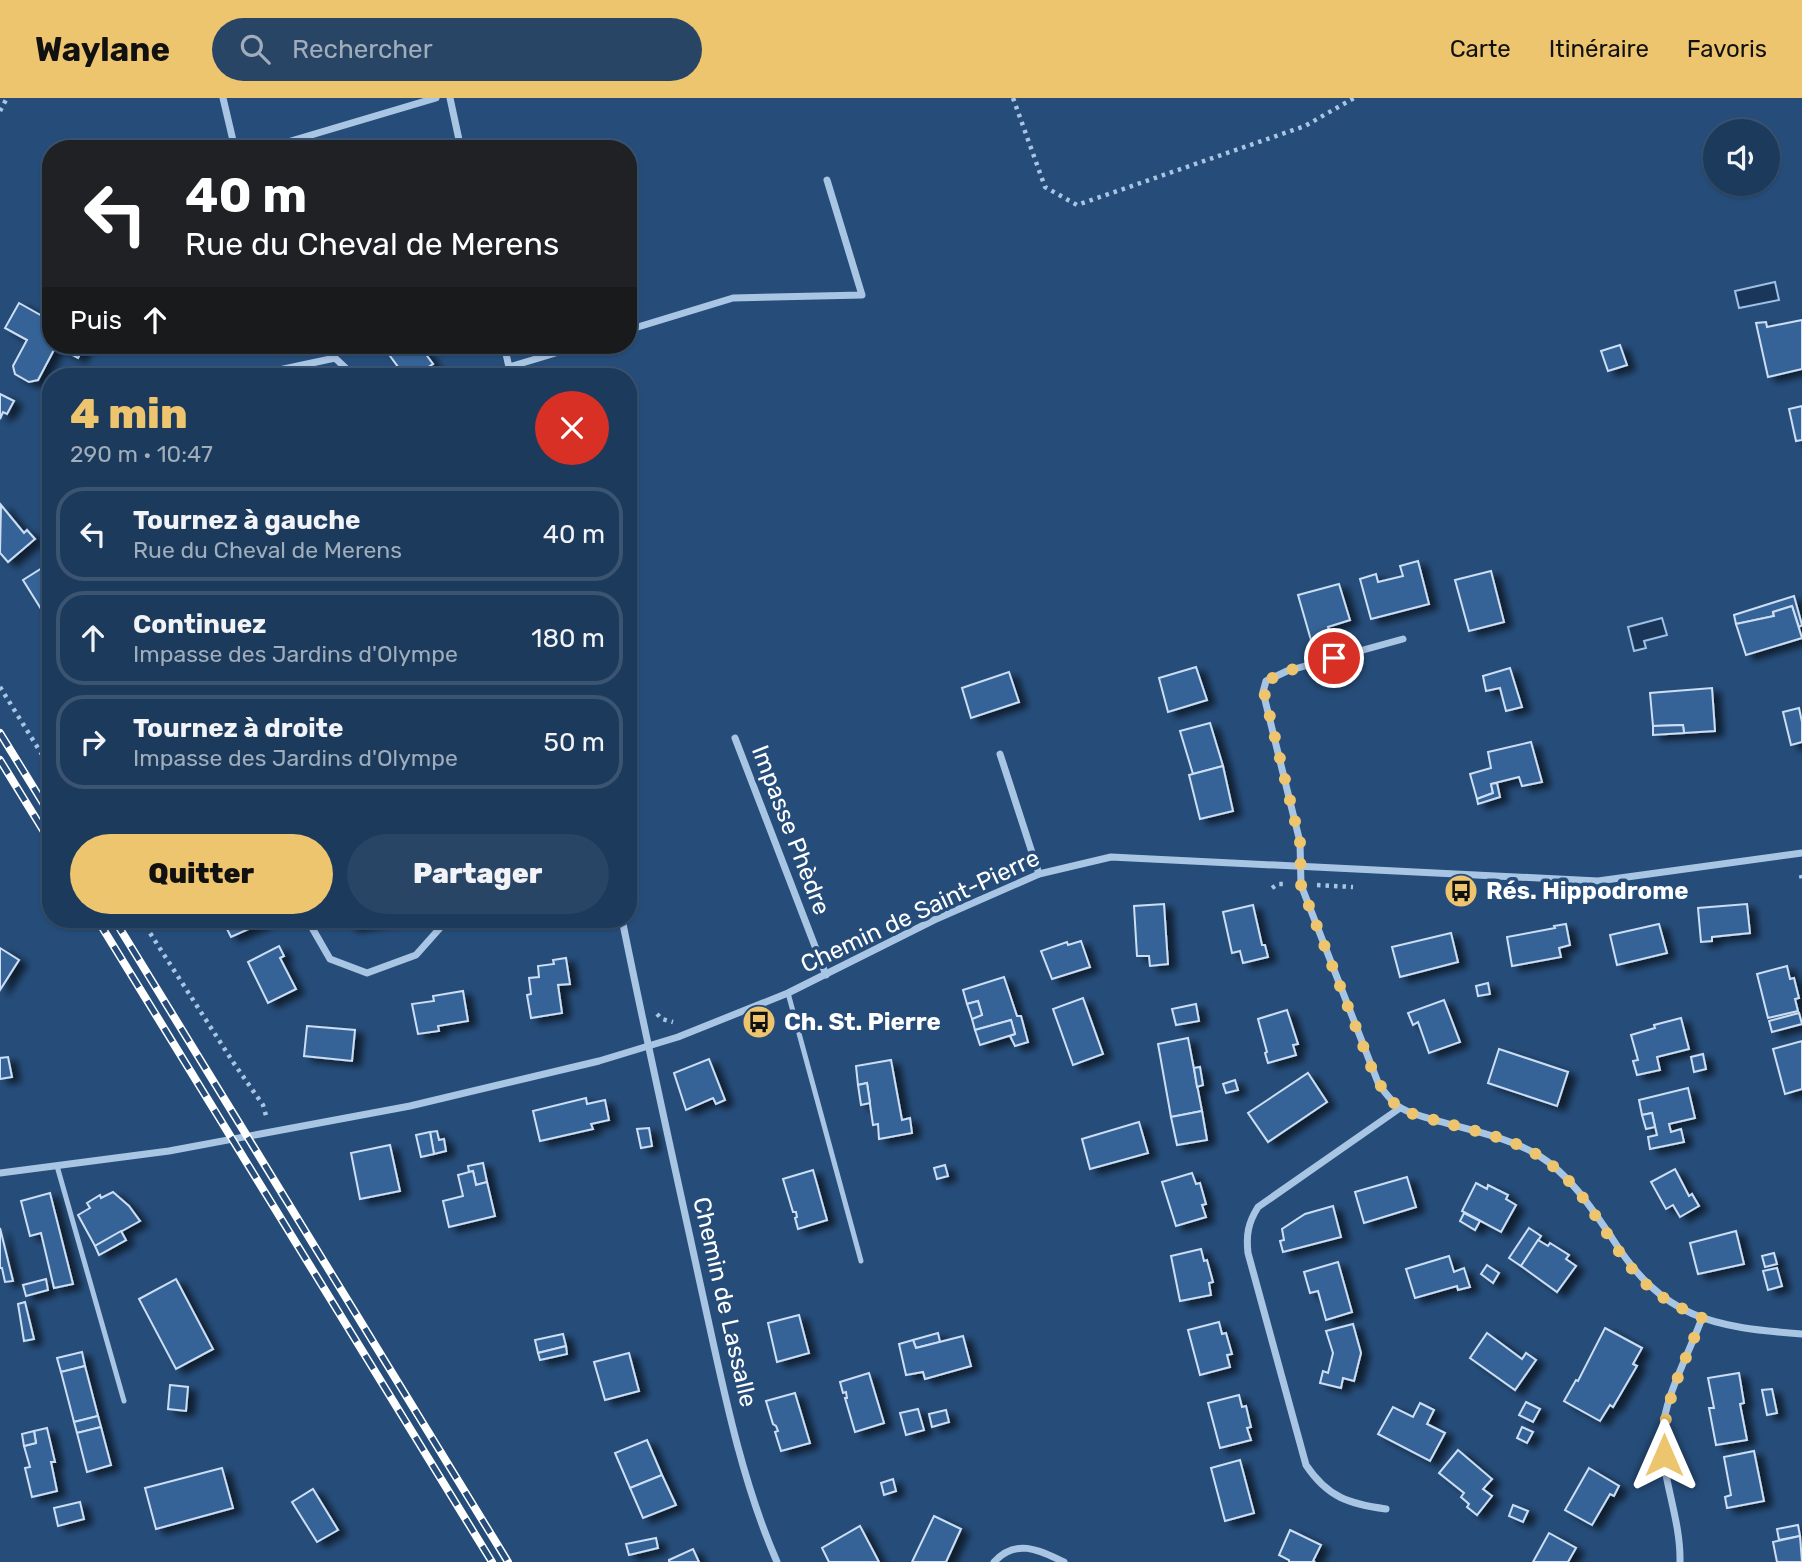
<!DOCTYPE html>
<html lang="fr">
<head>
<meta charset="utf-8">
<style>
	body { margin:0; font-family:Rubik,sans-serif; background:#294565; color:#f1f3f6; height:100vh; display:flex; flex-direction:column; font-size:26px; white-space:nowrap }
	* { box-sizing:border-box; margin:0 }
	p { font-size:23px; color:#a0adbb }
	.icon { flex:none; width:38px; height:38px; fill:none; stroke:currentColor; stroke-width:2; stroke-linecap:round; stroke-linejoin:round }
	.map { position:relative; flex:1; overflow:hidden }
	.drawer { position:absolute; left:42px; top:270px; width:595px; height:560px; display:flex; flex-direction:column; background:#1c3a5c; border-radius:28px; box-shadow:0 2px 5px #0004,0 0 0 2px #3a5472 }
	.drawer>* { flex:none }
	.guide { position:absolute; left:42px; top:42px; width:595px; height:214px; border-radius:28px; box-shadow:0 2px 5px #0004,0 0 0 2px #3a5472; background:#202124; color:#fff; overflow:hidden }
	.fabs { position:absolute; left:1703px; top:21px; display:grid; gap:14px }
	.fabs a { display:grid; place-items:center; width:77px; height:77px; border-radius:50%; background:#1c3a5c; box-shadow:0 2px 5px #0004,0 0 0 2px #3a5472; font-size:35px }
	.pin { position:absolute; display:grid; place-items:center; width:60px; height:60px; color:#fff; margin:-30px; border:4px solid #fff; border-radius:50%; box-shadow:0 2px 7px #0007 }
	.me { position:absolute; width:77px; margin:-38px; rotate:0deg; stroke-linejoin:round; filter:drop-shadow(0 0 5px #0008) }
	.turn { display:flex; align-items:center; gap:24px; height:147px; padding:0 28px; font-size:32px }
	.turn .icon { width:91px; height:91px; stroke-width:2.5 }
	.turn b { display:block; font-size:49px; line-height:60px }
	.then { display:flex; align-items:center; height:66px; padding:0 28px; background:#0003; gap:14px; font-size:26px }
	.round { display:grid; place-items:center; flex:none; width:74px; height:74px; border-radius:37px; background:#294565 }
	.headline { display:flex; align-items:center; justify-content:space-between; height:119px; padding:0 28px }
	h1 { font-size:42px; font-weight:800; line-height:52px; color:#edc56e }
	.button { display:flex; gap:14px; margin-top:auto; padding:14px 28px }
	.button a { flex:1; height:80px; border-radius:42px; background:#edc56e; color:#111; font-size:28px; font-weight:800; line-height:80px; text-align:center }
	.button a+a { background:#294565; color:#f1f3f6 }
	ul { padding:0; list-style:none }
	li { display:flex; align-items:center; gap:21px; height:94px; margin:0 14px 10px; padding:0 14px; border:4px solid #3a5472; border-radius:28px }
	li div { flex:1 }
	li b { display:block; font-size:26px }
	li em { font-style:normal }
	header { display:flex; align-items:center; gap:42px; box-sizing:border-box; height:98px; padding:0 35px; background:#edc56e; color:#111 }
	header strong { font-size:33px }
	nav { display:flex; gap:38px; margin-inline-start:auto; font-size:24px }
	.search { width:490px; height:63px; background:#294565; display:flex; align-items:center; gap:18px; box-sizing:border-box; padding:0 24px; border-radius:38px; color:#a0adbb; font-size:26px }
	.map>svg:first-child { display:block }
	.water { fill:#1a375b; stroke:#9dc0e4; stroke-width:2 }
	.building { fill:#366397; stroke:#ccdef3; stroke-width:2; filter:url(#shadow) }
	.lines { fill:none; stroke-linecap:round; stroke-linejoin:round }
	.path { stroke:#a9c5e4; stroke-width:4.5; stroke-dasharray:3.5 5; stroke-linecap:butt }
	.lane { stroke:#a9c5e4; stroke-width:5 }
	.street { stroke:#a9c5e4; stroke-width:7 }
	.rail-casing { stroke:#fff; stroke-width:8 }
	.rail { stroke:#264d7a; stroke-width:5; stroke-dasharray:16; stroke-linecap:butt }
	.route { stroke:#edc56e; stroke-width:12; stroke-dasharray:0 21.6 }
	.labels { text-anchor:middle; stroke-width:7; stroke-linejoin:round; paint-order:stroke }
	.street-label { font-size:24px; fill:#fff; stroke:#264d7a }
	.poi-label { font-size:24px; font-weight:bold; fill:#fff; stroke:#264d7a; text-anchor:start }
</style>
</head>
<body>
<header>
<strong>Waylane</strong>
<div class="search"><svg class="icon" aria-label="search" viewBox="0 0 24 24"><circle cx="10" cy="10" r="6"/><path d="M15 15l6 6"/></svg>Rechercher</div>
<nav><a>Carte</a><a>Itinéraire</a><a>Favoris</a></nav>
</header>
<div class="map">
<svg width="1802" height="1464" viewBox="0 0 1802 1464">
	<defs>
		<filter id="shadow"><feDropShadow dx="8" dy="4.5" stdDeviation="3.5" flood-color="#0009"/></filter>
	</defs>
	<rect width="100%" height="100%" fill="#264d7a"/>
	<!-- water -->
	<g class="water">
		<polygon points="1775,184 1779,202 1739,210 1735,193"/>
		<polygon points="1662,520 1667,537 1644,543 1646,550 1634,553 1628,529"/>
	</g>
	<!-- building -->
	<g class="building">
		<polygon points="19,205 51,223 51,247 85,247 78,260 56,248 38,282 29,284 15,276 13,268 27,242 5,230"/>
		<polygon points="1802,222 1802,271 1768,279 1756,225 1766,224 1767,229"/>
		<polygon points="382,247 419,247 433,266 414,278 398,278 396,276 401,273"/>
		<polygon points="1620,247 1627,267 1608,273 1601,253"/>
		<polygon points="0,296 14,303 7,316 3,314 0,321"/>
		<polygon points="1802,308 1802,342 1796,343 1789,311"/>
		<polygon points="1,407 24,435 27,432 35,441 8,464 0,455"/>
		<polygon points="1418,463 1429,506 1371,521 1360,481 1376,476 1378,484 1403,478 1400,468"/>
		<polygon points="50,465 51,466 51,527 23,482"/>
		<polygon points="1491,473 1504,524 1469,533 1455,482"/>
		<polygon points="1339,486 1350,522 1328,529 1332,544 1313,549 1298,497"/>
		<polygon points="1794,498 1802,527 1799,529 1792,508 1773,514 1774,518 1736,526 1734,517"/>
		<polygon points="1792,508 1802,540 1746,557 1736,526 1774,518 1773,514"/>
		<polygon points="1196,569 1207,602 1168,614 1159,580"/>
		<polygon points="1510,570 1522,609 1506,613 1500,590 1486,593 1483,578"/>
		<polygon points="1009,574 1019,604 971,620 962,590"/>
		<polygon points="1712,590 1715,633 1684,635 1683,627 1653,628 1650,595"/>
		<polygon points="1799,610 1802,624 1802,644 1791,647 1783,614"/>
		<polygon points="1210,625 1223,668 1193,676 1180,633"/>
		<polygon points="1683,627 1684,635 1653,637 1653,628"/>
		<polygon points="1531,644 1542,684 1522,688 1519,679 1491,686 1493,695 1477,701 1470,676 1491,670 1488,654"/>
		<polygon points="1223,668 1233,713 1200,721 1189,677"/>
		<polygon points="1497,685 1500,699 1478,706 1477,701 1493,695 1491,686"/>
		<polygon points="1164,806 1168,866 1150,868 1149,858 1137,858 1134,808"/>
		<polygon points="1747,806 1750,835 1712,839 1712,843 1701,844 1698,810"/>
		<polygon points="1253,807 1262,847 1265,847 1268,859 1243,865 1240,853 1232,855 1223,814"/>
		<polygon points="222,821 262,821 264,824 231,839"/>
		<polygon points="349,821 387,821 350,829"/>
		<polygon points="1566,826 1570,847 1559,850 1561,859 1512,868 1507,839 1555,830 1554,828"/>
		<polygon points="1659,826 1667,855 1617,867 1610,837"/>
		<polygon points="1451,835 1458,864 1400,879 1392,849"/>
		<polygon points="1081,843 1090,869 1052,881 1041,853 1067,844 1068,847"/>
		<polygon points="279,848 284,858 280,860 296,891 268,905 248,864"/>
		<polygon points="0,850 19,862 0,892"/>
		<polygon points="566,860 570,886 558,887 562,915 531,920 527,897 531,896 529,880 539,879 538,868 554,866 553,862"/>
		<polygon points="1787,868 1790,881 1794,880 1799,900 1795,901 1798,913 1768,920 1757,876"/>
		<polygon points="1004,879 1017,918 1021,918 1028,944 1015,948 1010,938 1015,936 1011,922 975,932 972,921 982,917 978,903 967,906 963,892"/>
		<polygon points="1488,885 1490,896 1478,898 1476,888"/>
		<polygon points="463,893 468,923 438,928 439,933 418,936 412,906 434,903 433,898"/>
		<polygon points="1083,900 1103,956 1073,967 1053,911"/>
		<polygon points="1444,902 1460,944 1429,955 1418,924 1413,927 1408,915"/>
		<polygon points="978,903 982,917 972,921 967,906"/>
		<polygon points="1196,906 1199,923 1176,927 1172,911"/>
		<polygon points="1287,912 1298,946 1293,947 1296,957 1268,965 1265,955 1267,954 1258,921"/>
		<polygon points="1799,915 1802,926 1772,934 1769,923"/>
		<polygon points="1681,920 1689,951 1657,959 1660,972 1637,977 1633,963 1638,962 1631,937 1655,930 1654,927"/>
		<polygon points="1011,922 1015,936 980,947 975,932"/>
		<polygon points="307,928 355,932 352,963 304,958"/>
		<polygon points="1188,940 1202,1013 1171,1019 1158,946"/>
		<polygon points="1802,943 1802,991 1785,996 1773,951"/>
		<polygon points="1499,951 1568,974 1557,1008 1488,985"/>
		<polygon points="1703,956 1706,971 1694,974 1691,959"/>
		<polygon points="8,959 12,979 0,981 0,960"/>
		<polygon points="709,961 725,1002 716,1006 713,1000 686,1012 674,975"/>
		<polygon points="891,962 902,1022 910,1020 912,1035 879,1041 878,1026 873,1027 867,985 858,987 856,968"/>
		<polygon points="1200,969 1203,987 1197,989 1194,970"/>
		<polygon points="1308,975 1327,1004 1268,1044 1248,1015"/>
		<polygon points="1235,982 1238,992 1226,995 1223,986"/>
		<polygon points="867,985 870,1005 861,1007 858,987"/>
		<polygon points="1688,990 1695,1020 1669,1026 1671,1034 1681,1031 1684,1044 1650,1051 1648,1039 1657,1037 1652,1015 1642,1017 1639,1002"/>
		<polygon points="586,1000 587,1006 605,1002 609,1022 591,1026 593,1031 540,1043 533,1013"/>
		<polygon points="1202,1013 1207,1042 1177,1047 1171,1019"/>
		<polygon points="1652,1015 1655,1029 1646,1031 1642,1017"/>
		<polygon points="1139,1024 1148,1055 1090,1071 1082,1041"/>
		<polygon points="649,1030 652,1048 641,1050 637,1031"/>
		<polygon points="437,1033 439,1042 444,1041 446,1053 434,1056 430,1034"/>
		<polygon points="430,1034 434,1056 421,1059 416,1037"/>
		<polygon points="390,1047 400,1093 360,1101 351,1055"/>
		<polygon points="483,1065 487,1084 476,1087 473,1073 469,1074 468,1068"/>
		<polygon points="945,1067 948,1078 937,1081 934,1070"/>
		<polygon points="1675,1071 1689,1098 1692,1096 1699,1108 1680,1119 1673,1107 1666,1111 1651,1084"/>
		<polygon points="813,1072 827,1122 798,1131 795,1120 797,1119 796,1114 793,1114 783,1081"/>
		<polygon points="473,1073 476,1087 487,1084 495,1118 449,1129 443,1103 463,1098 458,1077"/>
		<polygon points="1192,1075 1196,1086 1200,1085 1206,1106 1202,1107 1206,1119 1176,1128 1162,1084"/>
		<polygon points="1407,1079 1416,1109 1364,1125 1355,1094"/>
		<polygon points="1476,1085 1487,1091 1488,1087 1508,1097 1506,1101 1516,1107 1501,1134 1462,1113"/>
		<polygon points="113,1094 129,1108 140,1123 95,1148 78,1117 90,1110 87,1105 100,1097 101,1100"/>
		<polygon points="50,1095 73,1186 54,1190 41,1135 30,1138 21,1103"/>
		<polygon points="1333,1108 1341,1139 1283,1154 1280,1143 1284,1142 1282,1131 1305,1116"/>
		<polygon points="1464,1115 1480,1123 1475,1132 1460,1123"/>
		<polygon points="0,1130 13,1183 5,1184 2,1170 0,1170"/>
		<polygon points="1529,1130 1541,1138 1521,1168 1509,1160"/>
		<polygon points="121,1133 126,1142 99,1157 95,1148"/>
		<polygon points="1736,1133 1744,1166 1698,1176 1690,1145"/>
		<polygon points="1538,1142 1548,1148 1550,1145 1569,1157 1566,1161 1576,1168 1557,1194 1521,1168"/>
		<polygon points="1201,1151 1204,1163 1207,1162 1213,1184 1209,1185 1211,1197 1180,1203 1171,1158"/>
		<polygon points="1774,1155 1777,1166 1765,1169 1762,1158"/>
		<polygon points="1449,1158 1454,1174 1464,1170 1470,1189 1458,1192 1457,1188 1415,1200 1406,1171"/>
		<polygon points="1338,1164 1352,1214 1326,1222 1318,1193 1310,1195 1304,1174"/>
		<polygon points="1487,1167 1499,1175 1493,1185 1481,1176"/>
		<polygon points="1777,1170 1782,1188 1768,1192 1763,1173"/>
		<polygon points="46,1181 48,1192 26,1198 23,1187"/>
		<polygon points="176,1181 213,1251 176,1271 139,1201"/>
		<polygon points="25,1204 34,1241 24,1243 18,1206"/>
		<polygon points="799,1217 809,1255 777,1264 768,1225"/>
		<polygon points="1219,1224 1222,1236 1226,1235 1232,1256 1227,1257 1230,1269 1200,1277 1188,1232"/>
		<polygon points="1353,1226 1361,1255 1354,1283 1343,1280 1341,1290 1320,1285 1323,1273 1328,1275 1333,1255 1326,1233"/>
		<polygon points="1605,1230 1642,1250 1633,1266 1637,1268 1613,1309 1610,1307 1600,1323 1564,1303 1576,1282 1578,1283"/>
		<polygon points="938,1235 940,1244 916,1250 913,1242"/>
		<polygon points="1487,1235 1522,1261 1526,1255 1536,1262 1515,1292 1470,1260"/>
		<polygon points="563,1236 566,1248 538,1255 535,1242"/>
		<polygon points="963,1238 971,1268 925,1281 923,1274 906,1277 899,1246 913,1242 916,1250"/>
		<polygon points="566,1248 567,1256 540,1262 538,1255"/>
		<polygon points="82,1254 85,1268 61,1274 57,1260"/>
		<polygon points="629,1255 639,1293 605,1302 594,1264"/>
		<polygon points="85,1268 98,1318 74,1324 61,1274"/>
		<polygon points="869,1275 884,1325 855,1334 845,1300 847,1300 846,1294 843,1295 840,1284"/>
		<polygon points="1739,1275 1744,1305 1740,1306 1747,1342 1716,1347 1709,1310 1714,1310 1708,1280"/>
		<polygon points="170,1287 188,1289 186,1313 168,1311"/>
		<polygon points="1772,1291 1777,1315 1767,1317 1762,1292"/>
		<polygon points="795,1295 810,1345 781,1353 775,1334 778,1333 776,1328 773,1326 766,1303"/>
		<polygon points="1239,1297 1242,1309 1246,1308 1251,1329 1247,1330 1251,1342 1220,1350 1208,1305"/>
		<polygon points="1526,1304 1540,1311 1533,1324 1519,1317"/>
		<polygon points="1420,1305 1434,1312 1427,1326 1445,1335 1430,1363 1378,1336 1393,1309 1413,1319"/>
		<polygon points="918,1311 924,1332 906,1337 900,1315"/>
		<polygon points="946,1312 949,1324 932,1329 929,1316"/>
		<polygon points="98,1318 101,1329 77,1335 74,1324"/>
		<polygon points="101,1329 111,1367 87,1374 77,1335"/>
		<polygon points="1522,1329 1533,1334 1527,1345 1517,1340"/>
		<polygon points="47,1330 55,1364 51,1364 57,1393 32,1399 25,1370 30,1369 24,1348 36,1345 34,1333"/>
		<polygon points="34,1333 36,1345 24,1348 22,1336"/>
		<polygon points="647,1342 662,1377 630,1390 615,1355"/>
		<polygon points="1458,1352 1492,1381 1483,1391 1492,1398 1477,1417 1467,1409 1469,1406 1461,1399 1464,1395 1439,1375"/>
		<polygon points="1754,1353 1764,1403 1727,1410 1725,1399 1731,1397 1724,1359"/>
		<polygon points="1240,1362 1254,1415 1225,1423 1211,1370"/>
		<polygon points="222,1370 233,1410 156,1431 145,1390"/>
		<polygon points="1589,1370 1619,1388 1614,1398 1610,1396 1592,1427 1565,1412"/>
		<polygon points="662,1377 676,1407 643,1420 630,1390"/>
		<polygon points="893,1381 896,1393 884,1397 881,1385"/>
		<polygon points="313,1391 338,1432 317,1444 292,1404"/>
		<polygon points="80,1404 84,1421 58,1428 54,1410"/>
		<polygon points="1513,1407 1528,1413 1523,1424 1509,1418"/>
		<polygon points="934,1418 961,1431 946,1464 912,1464"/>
		<polygon points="1798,1427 1800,1438 1779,1442 1777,1431"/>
		<polygon points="860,1428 879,1464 829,1464 822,1450"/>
		<polygon points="1290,1432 1321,1447 1313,1463 1315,1464 1289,1464 1289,1462 1279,1457"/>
		<polygon points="1549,1435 1576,1450 1568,1464 1533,1464"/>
		<polygon points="1800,1438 1802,1464 1777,1464 1773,1444"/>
		<polygon points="656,1440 658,1450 629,1457 626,1446"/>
		<polygon points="693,1451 699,1464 669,1464 669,1462"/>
	</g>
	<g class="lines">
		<!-- path -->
		<g class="path">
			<polyline points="1013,0 1045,89 1077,107 1305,28 1354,0"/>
			<polyline points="0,13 7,0"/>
			<polyline points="0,589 51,671"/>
			<polyline points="1801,777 1802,782"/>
			<polyline points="1317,787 1353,789"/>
			<polyline points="1272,790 1278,786 1287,786"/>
			<polyline points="141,821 233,964 263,1007 267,1021"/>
			<polyline points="657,916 662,921 673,924"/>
		</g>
		<!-- lane -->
		<g class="lane">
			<polyline points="788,895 861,1163"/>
			<polyline points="57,1068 124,1303"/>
		</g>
		<!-- street -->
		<g class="street">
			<polyline points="223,0 235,51"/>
			<polyline points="450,0 461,51"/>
			<polyline points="264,51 436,0"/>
			<polyline points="628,232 733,200 862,197 827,82"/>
			<polyline points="504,247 511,278"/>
			<polyline points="509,269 582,247"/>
			<polyline points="251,278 335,260 354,278"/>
			<polyline points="51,355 45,370 51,380"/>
			<path d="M1403,541L1287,573L1266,583L1263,594L1300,744L1301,787L1379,987C1386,995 1392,1005 1401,1010C1413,1017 1428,1020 1442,1024C1474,1033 1509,1040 1538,1057C1570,1077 1591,1109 1612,1140C1663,1221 1712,1229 1802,1236"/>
			<polyline points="735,640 826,877"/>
			<polyline points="1000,656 1039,776"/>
			<polyline points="307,821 330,861 367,875 416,857 448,821"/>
			<path d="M622,821C647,945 675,1070 702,1194C722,1284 740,1379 777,1464"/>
			<polyline points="0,1075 169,1053 410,1008 599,963 678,939 788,895 934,822 1039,776 1111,759 1598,783 1802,755"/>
			<path d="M1386,1411C1350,1406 1328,1400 1306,1367L1248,1155C1246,1137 1248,1125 1258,1109L1400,1010"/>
			<path d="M994,1464C1016,1440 1039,1452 1064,1464"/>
			<path d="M1680,1464C1681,1421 1661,1379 1662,1337C1664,1299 1689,1256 1702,1220"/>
		</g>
		<defs>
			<g id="rail">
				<polyline points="0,635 51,718"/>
				<polyline points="0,662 51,745"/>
				<polyline points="97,821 492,1464"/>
				<polyline points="114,821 508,1464"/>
			</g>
		</defs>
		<!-- rail casing -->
		<use href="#rail" class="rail-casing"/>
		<!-- rail -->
		<use href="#rail" class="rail"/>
	</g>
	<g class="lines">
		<!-- route -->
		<path class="route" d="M1334,560L1287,573L1266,583L1264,594L1300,744L1301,787L1372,971C1379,985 1386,1000 1399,1009C1411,1017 1426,1020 1439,1023C1472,1033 1510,1039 1539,1058C1589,1090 1603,1140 1640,1180C1657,1199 1680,1210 1702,1220C1685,1266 1660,1307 1664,1357"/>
	</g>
	<!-- icons -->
	<defs>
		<symbol id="bus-disc" viewBox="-11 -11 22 22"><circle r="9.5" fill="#edc56e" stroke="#264d7a"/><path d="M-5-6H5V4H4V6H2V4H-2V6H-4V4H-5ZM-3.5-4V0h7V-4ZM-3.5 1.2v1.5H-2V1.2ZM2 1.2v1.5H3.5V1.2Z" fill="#111"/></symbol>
	</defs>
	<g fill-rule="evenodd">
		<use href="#bus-disc" x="1442" y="774" width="38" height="38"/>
		<use href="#bus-disc" x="740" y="905" width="38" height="38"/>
	</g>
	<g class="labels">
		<!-- street labels -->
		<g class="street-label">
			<text transform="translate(791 732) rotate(69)" y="8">Impasse Phèdre</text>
			<text transform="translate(920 813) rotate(-25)" y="8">Chemin de Saint-Pierre</text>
			<text transform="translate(725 1204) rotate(77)" y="8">Chemin de Lassalle</text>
		</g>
		<!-- poi labels -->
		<g class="poi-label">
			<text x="1486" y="801">Rés. Hippodrome</text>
			<text x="784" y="932">Ch. St. Pierre</text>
		</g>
	</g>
</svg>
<div class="fabs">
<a><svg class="icon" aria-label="sound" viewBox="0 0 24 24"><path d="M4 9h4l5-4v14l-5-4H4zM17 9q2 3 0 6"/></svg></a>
</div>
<div class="pin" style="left:1334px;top:560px;background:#d93025"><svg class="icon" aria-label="arrive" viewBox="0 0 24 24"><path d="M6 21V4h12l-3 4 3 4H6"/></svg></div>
<svg class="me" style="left:1664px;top:1357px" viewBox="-20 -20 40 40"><path d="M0-17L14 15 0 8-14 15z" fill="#edc56e" stroke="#fff" stroke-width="4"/></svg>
<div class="guide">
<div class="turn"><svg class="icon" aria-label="left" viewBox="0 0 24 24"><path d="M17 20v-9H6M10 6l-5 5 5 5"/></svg><div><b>40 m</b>Rue du Cheval de Merens</div></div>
<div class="then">Puis<svg class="icon" aria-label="ahead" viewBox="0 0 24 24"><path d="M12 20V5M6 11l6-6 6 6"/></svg></div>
</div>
<section class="drawer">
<div class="headline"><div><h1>4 min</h1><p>290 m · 10:47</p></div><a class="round" style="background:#d93025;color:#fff"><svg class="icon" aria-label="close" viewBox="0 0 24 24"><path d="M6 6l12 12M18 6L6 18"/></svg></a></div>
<ul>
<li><svg class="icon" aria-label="left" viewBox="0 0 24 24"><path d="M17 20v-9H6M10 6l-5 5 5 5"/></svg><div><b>Tournez à gauche</b><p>Rue du Cheval de Merens</p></div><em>40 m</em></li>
<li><svg class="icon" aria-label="ahead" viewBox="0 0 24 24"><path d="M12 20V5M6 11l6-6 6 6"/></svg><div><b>Continuez</b><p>Impasse des Jardins d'Olympe</p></div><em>180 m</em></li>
<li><svg class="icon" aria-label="right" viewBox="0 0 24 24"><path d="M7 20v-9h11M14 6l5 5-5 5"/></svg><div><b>Tournez à droite</b><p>Impasse des Jardins d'Olympe</p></div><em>50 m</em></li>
</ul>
<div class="button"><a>Quitter</a><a>Partager</a></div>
</section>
</div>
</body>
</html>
